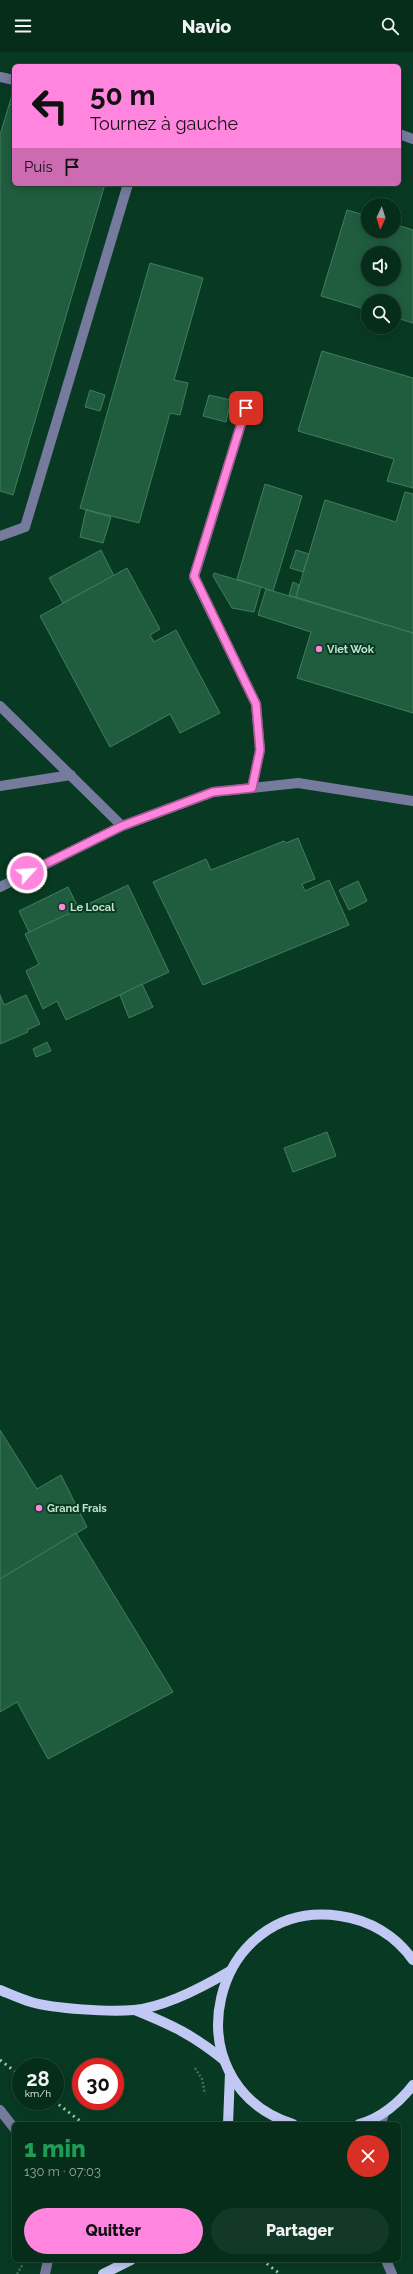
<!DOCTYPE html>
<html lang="fr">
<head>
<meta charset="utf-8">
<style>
	body { margin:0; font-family:Raleway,sans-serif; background:#143827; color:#f1f3f6; height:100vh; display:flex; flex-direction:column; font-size:15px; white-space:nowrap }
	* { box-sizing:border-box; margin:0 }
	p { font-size:13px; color:#98a7a2 }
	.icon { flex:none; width:22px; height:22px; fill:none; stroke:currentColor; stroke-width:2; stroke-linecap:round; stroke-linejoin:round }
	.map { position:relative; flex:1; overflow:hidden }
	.panel { position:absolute; left:12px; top:2070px; width:389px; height:140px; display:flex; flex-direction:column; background:#062c1a; border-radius:6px; box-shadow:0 2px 10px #0003,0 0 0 1px #274839 }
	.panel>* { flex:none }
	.banner { position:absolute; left:12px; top:12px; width:389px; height:122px; border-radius:6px; box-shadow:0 2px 10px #0003,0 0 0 1px #274839; background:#ff85df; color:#111; overflow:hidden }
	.needle { width:26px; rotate:184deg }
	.controls { position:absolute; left:361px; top:146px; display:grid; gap:8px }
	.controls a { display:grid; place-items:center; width:40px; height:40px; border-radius:50%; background:#062c1a; box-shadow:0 2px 10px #0003,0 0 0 1px #274839; font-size:20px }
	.speed { position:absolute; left:12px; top:2006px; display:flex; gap:8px; font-size:20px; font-weight:700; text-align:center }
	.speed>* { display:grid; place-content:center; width:52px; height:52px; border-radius:50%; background:#062c1a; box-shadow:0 2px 10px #0003,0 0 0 1px #274839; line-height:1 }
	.speed small { font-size:10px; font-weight:400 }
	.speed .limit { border:6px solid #d22; background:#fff; color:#111 }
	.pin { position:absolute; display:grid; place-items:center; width:34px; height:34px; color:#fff; margin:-17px; border-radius:8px; box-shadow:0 2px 6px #0006 }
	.me { position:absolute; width:44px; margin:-22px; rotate:64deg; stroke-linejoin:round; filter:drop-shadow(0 0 3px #0008) }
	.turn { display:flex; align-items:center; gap:14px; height:84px; padding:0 12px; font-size:18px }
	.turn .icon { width:52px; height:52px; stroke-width:2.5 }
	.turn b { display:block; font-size:28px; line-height:34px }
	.then { display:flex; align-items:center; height:38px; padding:0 12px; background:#0003; gap:8px; font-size:15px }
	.round { display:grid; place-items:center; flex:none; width:42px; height:42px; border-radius:21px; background:#143827 }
	.head { display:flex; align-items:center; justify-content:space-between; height:68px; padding:0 12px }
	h1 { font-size:24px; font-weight:800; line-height:30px; color:#1e9e55 }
	.action { display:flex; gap:8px; margin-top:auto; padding:8px 12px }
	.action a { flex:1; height:46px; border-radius:24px; background:#ff85df; color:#111; font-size:16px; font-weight:800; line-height:46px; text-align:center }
	.action a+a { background:#143827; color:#f1f3f6 }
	header { display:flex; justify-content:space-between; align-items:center; height:52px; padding:0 12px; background:#062c1a; font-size:18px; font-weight:800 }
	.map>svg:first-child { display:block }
	.building { fill:#1f5d3e; stroke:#427e5d; fill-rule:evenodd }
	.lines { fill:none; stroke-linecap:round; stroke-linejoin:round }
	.path { stroke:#426e59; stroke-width:2.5; stroke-dasharray:2 2; stroke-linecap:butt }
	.minor { stroke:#767b9e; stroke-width:10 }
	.major { stroke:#c1c8f3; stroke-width:10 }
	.rail { stroke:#a1c4b0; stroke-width:3; stroke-dasharray:2 4; stroke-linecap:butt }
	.route-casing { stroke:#a65691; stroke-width:10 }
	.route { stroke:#ff85df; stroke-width:7 }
	.poi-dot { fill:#ff85df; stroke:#083a23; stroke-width:1.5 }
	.labels { text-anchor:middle; stroke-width:4; stroke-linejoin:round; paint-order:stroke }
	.poi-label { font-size:11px; font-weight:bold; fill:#c3e2cf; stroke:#083a23; text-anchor:start }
</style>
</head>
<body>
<header><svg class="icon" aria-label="menu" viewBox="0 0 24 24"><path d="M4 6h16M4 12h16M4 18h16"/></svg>Navio<svg class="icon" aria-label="search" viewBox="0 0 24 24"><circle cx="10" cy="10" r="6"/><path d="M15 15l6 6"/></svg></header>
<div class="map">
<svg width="413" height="2222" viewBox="0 0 413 2222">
	<rect width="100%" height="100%" fill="#083a23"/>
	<!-- building -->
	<g class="building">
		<polygon points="13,39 14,51 9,53"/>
		<polygon points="14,51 14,132 105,132 13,443 0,439 0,83 9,53"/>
		<path d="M347,158L368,164V179H394V172L413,178V271L394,265V249H368V258L321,244ZM368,201H394V227H368Z"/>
		<polygon points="150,211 203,226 174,328 188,331 180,363 170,361 139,471 80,456"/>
		<polygon points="322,299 413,326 413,436 387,429 394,407 298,379"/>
		<polygon points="90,338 105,343 100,359 85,355"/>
		<polygon points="209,343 231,348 226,370 203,364"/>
		<polygon points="265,432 302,444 273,539 237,527"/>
		<polygon points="405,440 413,442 413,581 296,545 325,448 396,470"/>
		<polygon points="86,458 111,465 103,491 80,485"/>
		<polygon points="101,498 114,524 63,551 49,526"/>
		<polygon points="296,498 309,502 303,520 290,516"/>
		<polygon points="127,516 160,577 150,583 154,590 176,578 220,661 180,681 170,662 110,695 40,564"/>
		<polygon points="214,521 261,535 254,560 232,556 213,524"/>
		<polygon points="293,530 299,533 296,545 289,543"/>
		<polygon points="266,537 413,581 413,661 297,626 311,580 258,563"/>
		<polygon points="298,786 315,827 302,832 305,839 329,828 349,873 203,933 153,830 206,807 211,818 284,789 286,791"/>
		<polygon points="358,829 367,849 349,858 339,838"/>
		<polygon points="128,833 169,920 66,968 57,949 43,957 26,919 39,912 25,882"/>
		<polygon points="68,835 79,857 29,880 19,859"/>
		<polygon points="142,932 153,955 129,966 120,943"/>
		<polygon points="0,943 4,953 26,943 40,972 27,978 28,980 0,992"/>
		<polygon points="47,990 51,999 36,1005 33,997"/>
		<polygon points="327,1080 336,1104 293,1120 284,1096"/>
		<polygon points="0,1378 37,1437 61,1423 87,1475 0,1527"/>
		<polygon points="76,1481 173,1640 48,1707 17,1650 0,1660 0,1527"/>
	</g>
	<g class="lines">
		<!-- path -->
		<g class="path">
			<polyline points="195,2016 202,2027 205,2042"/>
			<polyline points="17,2222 23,2212"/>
		</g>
		<!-- minor -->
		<g class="minor">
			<polyline points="0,25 14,28"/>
			<polyline points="399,82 413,87"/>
			<polyline points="246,356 194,525 256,652 260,698 252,736"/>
			<polyline points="0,484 25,475 128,132"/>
			<polyline points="0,654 122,774"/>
			<polyline points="0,734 71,723"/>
			<polyline points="0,835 122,774 213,740 298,731 413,749"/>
			<polyline points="0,2058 14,2076"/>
			<polyline points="381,2072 384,2061"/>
			<polyline points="386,2208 392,2222"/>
			<polyline points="45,2222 48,2208"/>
		</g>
		<!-- major -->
		<g class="major">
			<path d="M0,1938C10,1942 21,1947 31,1950C55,1957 109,1960 134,1958C166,1955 203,1935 230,1919"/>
			<path d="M135,1958C172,1973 193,1983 224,2008"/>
			<polyline points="228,2072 230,2021"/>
			<path d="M293,2072C167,2031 212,1845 340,1864C370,1868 396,1884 413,1908"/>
			<path d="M359,2072C380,2067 400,2050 413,2033"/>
			<polyline points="103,2222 131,2208"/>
		</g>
		<!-- rail -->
		<g class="rail">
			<polyline points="0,2008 21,2024"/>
			<polyline points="54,2049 84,2072"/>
			<polyline points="262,2208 280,2222"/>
		</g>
	</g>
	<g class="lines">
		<defs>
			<polyline id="route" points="27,821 122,774 213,740 252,736 260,698 256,652 194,524 246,356"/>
		</defs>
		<!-- route casing -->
		<use href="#route" class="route-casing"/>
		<!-- route -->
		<use href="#route" class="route"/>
	</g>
	<!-- markers -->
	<g class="poi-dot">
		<circle cx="319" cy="597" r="4"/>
		<circle cx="62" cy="855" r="4"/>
		<circle cx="39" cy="1456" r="4"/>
	</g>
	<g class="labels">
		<!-- poi labels -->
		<g class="poi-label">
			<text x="327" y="601">Viet Wok</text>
			<text x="70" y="859">Le Local</text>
			<text x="47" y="1460">Grand Frais</text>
		</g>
	</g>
</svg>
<div class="controls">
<a><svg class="needle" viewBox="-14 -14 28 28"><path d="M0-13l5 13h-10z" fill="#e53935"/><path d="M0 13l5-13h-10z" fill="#98a7a2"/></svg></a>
<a><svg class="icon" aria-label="sound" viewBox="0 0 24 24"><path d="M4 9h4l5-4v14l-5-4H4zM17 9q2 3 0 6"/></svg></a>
<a><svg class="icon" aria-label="search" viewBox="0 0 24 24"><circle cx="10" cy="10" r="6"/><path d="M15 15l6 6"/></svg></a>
</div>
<div class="speed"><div>28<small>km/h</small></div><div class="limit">30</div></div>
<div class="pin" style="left:246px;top:356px;background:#d93025"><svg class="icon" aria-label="arrive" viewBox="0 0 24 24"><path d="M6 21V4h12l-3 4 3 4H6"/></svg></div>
<svg class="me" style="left:27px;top:821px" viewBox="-20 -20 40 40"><circle r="17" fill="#ff85df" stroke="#fff" stroke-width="3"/><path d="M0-11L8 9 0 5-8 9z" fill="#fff"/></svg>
<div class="banner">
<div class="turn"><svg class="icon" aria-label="left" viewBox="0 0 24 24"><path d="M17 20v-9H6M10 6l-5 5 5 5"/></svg><div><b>50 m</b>Tournez à gauche</div></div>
<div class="then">Puis<svg class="icon" aria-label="arrive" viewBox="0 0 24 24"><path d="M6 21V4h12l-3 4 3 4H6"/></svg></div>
</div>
<section class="panel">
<div class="head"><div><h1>1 min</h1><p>130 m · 07:03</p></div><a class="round" style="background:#d93025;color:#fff"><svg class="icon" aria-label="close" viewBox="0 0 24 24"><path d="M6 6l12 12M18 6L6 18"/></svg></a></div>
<div class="action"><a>Quitter</a><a>Partager</a></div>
</section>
</div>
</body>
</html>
